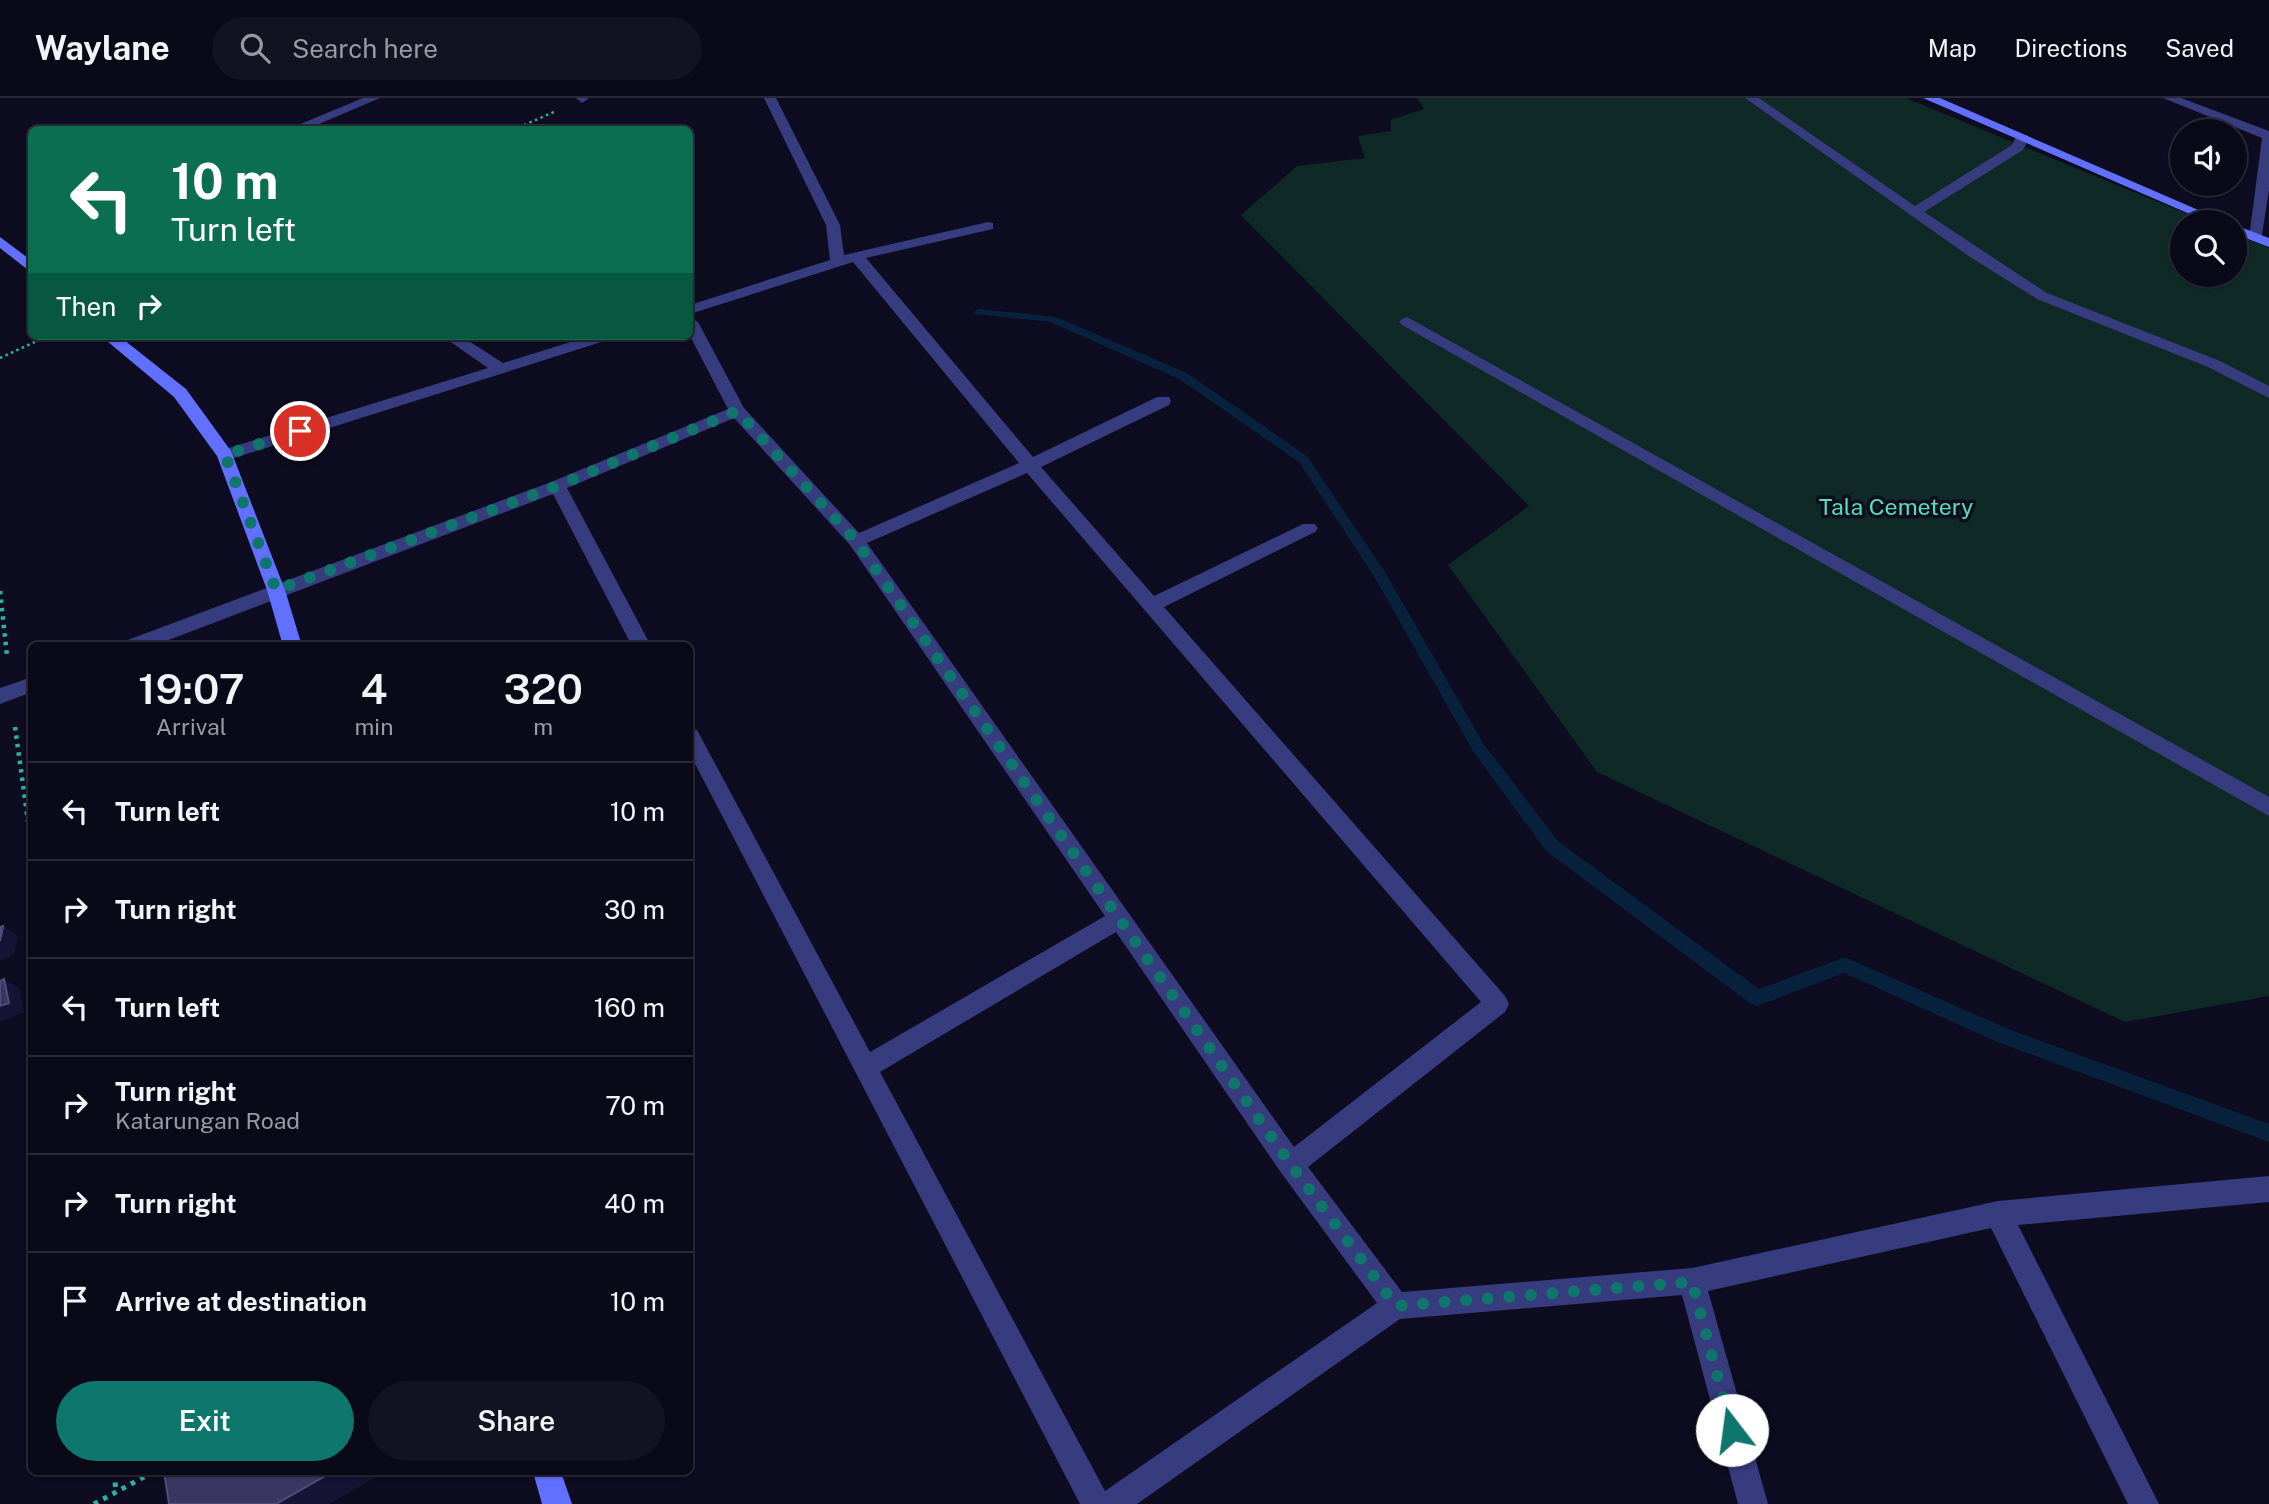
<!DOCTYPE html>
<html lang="en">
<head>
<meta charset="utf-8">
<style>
	body { margin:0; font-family:"Public Sans",sans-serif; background:#131221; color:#f1f3f6; height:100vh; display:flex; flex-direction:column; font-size:26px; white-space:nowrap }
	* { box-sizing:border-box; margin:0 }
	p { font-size:23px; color:#999aa2 }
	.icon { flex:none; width:38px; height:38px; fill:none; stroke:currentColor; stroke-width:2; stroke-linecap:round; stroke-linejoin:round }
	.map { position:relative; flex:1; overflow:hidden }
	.sheet { position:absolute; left:28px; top:544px; width:665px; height:833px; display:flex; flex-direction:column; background:#0a0918; border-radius:10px; box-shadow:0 2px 5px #0004,0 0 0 2px #2a2a37 }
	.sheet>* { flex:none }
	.hud { position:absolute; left:28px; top:28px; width:665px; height:214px; border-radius:10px; box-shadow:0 2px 5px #0004,0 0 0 2px #2a2a37; background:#0b6e4f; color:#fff; overflow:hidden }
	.fabs { position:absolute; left:2170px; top:21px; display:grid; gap:14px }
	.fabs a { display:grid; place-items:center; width:77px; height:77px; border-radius:50%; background:#0a0918; box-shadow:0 2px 5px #0004,0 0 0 2px #2a2a37; font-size:35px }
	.pin { position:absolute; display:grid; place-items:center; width:60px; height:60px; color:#fff; margin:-30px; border:4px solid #fff; border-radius:50%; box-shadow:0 2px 7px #0007 }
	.me { position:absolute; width:77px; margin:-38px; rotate:345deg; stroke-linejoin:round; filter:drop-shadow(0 0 5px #0008) }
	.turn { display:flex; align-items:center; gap:24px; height:147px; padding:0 28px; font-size:32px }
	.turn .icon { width:91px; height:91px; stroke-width:2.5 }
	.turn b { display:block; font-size:49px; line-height:60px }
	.then { display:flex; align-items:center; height:66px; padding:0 28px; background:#0003; gap:14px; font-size:26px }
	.eta { display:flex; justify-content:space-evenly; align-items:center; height:119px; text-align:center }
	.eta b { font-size:42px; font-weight:600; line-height:49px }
	.primary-button { display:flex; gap:14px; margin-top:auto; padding:14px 28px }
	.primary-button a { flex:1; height:80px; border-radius:42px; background:#0f766e; color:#fff; font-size:28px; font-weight:600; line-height:80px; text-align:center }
	.primary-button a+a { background:#131221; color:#f1f3f6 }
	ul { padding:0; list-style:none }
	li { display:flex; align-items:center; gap:21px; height:98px; padding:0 28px; border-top:2px solid #2a2a37 }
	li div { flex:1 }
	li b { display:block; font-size:26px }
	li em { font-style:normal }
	header { display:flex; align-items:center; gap:42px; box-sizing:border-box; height:98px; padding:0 35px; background:#0a0918; border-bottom:2px solid #2a2a37 }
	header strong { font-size:33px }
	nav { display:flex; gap:38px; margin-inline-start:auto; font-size:24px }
	.search { width:490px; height:63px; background:#131221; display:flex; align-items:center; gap:18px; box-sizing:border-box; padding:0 24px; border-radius:38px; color:#999aa2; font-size:26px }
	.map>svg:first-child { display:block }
	.green { fill:#0f2a26 }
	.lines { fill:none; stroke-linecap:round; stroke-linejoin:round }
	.stream { fill:#08213d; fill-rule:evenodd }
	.path-far2 { stroke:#2cb29b; stroke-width:2.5; stroke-dasharray:2.5 3.5; stroke-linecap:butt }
	.path-far1 { stroke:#2cb29b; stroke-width:4.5; stroke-dasharray:3.5 5; stroke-linecap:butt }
	.path { stroke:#2cb29b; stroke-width:5; stroke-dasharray:4.5 6; stroke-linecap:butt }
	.lane { fill:#373c7f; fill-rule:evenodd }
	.street { fill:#373c7f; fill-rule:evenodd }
	.secondary { fill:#6270ff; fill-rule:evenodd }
	.shaded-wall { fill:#161334 }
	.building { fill:#3a3661; stroke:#504e7a; stroke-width:2 }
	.route { stroke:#0f766e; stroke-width:12; stroke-dasharray:0 21.6 }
	.labels { text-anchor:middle; stroke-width:7; stroke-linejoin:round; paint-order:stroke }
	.park-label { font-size:23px; fill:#56e0ae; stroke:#0d0c20 }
</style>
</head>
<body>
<header>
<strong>Waylane</strong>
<div class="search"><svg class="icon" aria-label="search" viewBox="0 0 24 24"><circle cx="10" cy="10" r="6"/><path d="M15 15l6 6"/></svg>Search here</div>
<nav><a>Map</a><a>Directions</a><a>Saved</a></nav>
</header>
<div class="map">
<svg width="2269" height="1406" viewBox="0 0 2269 1406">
	<rect width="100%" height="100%" fill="#0d0c20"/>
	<!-- green -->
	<polygon class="green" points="1417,0 1906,0 2207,124 2182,124 2182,177 2235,177 2235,136 2269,150 2269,898 2125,924 1597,674 1448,467 1529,408 1241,117 1297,68 1365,60 1358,38 1391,33 1390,22 1424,11"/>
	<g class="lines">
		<!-- stream -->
		<polygon class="stream" points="979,211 1056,219 1187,275 1307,358 1385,474 1483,645 1558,743 1759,891 1845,859 2008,931 2269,1026 2269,1044 1997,944 1844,875 1757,908 1751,906 1546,753 1473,653 1375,480 1299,364 1179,281 1050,224 975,216 973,214"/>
		<!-- path-far2 -->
		<g class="path-far2">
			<polyline points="513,32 556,13"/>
			<polyline points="0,260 48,238"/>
		</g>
		<!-- path-far1 -->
		<g class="path-far1">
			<polyline points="0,493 7,558"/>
			<polyline points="15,629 32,752"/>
		</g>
		<!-- path -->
		<g class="path">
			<polyline points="114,1374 116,1394"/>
			<polyline points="94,1406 153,1374"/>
		</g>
		<!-- lane -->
		<g class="lane">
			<polygon points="1745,0 1759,0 1915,108 2012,47 2017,37 2027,37 2029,40 2023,52 1924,114 2047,195 2220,263 2269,288 2269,300 2208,269 2037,201 1970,159"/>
			<polygon points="1407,219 2269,699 2269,718 1402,227 1399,224 1402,221"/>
		</g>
		<!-- street -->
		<g class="street">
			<polygon points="363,0 380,0 305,32 286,32"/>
			<polygon points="576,0 588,0 588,1 582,5"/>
			<path d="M764,0H776L840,127L844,157L988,124L993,125V131L866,160L1033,359L1157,299H1169L1171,303L1169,307L1041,369L1154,498L1303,426H1315L1318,430L1315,434L1164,509L1505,898L1509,906L1505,914L1308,1069L1402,1194L1692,1170L1998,1103L2269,1078V1104L2018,1127L2159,1406H2128L1991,1130L1708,1193L1768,1406H1738L1682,1197L1400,1221L1137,1406H1080L690,656V630L697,632L870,954L1105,818L850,447L734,320L567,390L651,548H632L553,396L153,548H123L125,543L551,384L728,311L690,238V219L698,224L744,310L859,435L1019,365L853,164L690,216V207L830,162L826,127ZM1027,375L1481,904L1294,1049L867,445ZM1116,834L1282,1076L1377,1205L1105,1393L880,974Z"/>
			<polygon points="2163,0 2181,0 2269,33 2269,92 2261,143 2256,144 2249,140 2262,40"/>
			<polygon points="442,238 461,238 503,265 590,238 614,238 611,241 231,361 225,363 217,357 219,353 488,270"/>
			<polygon points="32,579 32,594 0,606 0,590"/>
		</g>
		<!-- secondary -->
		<g class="secondary">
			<polygon points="1923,0 1940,0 2226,124 2208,124"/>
			<polygon points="2235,127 2269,140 2269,149 2235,136"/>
			<polygon points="0,139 32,163 32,175 0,150"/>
			<polygon points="101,238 119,238 186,291 231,353 285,492 302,548 283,548 267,492 217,358 174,299"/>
			<polygon points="533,1374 561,1374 572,1406 542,1406"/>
		</g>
	</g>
	<!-- shaded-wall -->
	<g class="shaded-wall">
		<polygon points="3,828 18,838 14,857 0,863 0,843"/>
		<polygon points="4,881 19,890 24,914 0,924 0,908"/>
		<polygon points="332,1374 384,1374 329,1406 276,1406"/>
	</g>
	<!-- building -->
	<g class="building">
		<polygon points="3,828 0,843 0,829"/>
		<polygon points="4,881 9,905 0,908 0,883"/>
		<polygon points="164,1374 332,1374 276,1406 169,1406"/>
	</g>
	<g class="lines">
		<!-- route -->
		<polyline class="route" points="300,333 225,357 276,492 557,388 737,313 856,443 1291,1067 1396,1208 1692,1184 1732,1332"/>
	</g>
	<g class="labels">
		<!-- park labels -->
		<g class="park-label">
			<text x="1896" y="417">Tala Cemetery</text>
		</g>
	</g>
</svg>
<div class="fabs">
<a><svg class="icon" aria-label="sound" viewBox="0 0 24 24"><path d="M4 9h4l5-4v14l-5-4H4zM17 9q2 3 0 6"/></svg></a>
<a><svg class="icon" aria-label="search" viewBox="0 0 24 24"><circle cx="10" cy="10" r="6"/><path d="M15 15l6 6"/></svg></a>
</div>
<div class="pin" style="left:300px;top:333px;background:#d93025"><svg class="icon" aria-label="arrive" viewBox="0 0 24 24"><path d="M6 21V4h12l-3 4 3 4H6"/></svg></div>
<svg class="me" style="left:1732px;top:1332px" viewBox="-20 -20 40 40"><circle r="19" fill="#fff"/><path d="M0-13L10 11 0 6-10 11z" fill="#0f766e"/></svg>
<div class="hud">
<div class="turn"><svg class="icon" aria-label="left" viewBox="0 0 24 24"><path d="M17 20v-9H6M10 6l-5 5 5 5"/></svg><div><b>10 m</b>Turn left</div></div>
<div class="then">Then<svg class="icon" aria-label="right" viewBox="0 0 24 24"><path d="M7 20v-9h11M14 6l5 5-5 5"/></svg></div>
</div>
<section class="sheet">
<div class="eta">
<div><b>19:07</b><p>Arrival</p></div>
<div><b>4</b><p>min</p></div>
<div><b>320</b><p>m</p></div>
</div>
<ul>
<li><svg class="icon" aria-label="left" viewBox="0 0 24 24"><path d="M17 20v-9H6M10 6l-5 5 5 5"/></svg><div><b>Turn left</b></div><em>10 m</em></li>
<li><svg class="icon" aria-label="right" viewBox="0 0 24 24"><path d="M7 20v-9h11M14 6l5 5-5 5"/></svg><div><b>Turn right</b></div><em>30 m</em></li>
<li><svg class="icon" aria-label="left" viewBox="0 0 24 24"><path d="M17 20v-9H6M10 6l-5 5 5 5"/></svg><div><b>Turn left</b></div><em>160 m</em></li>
<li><svg class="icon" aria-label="right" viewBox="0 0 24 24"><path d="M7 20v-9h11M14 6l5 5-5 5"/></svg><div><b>Turn right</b><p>Katarungan Road</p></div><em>70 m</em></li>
<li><svg class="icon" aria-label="right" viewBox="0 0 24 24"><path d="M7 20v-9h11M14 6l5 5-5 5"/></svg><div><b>Turn right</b></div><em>40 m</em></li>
<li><svg class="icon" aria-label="arrive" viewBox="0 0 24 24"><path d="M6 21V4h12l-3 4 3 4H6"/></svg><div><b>Arrive at destination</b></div><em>10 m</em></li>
</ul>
<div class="primary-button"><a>Exit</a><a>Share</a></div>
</section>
</div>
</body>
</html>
